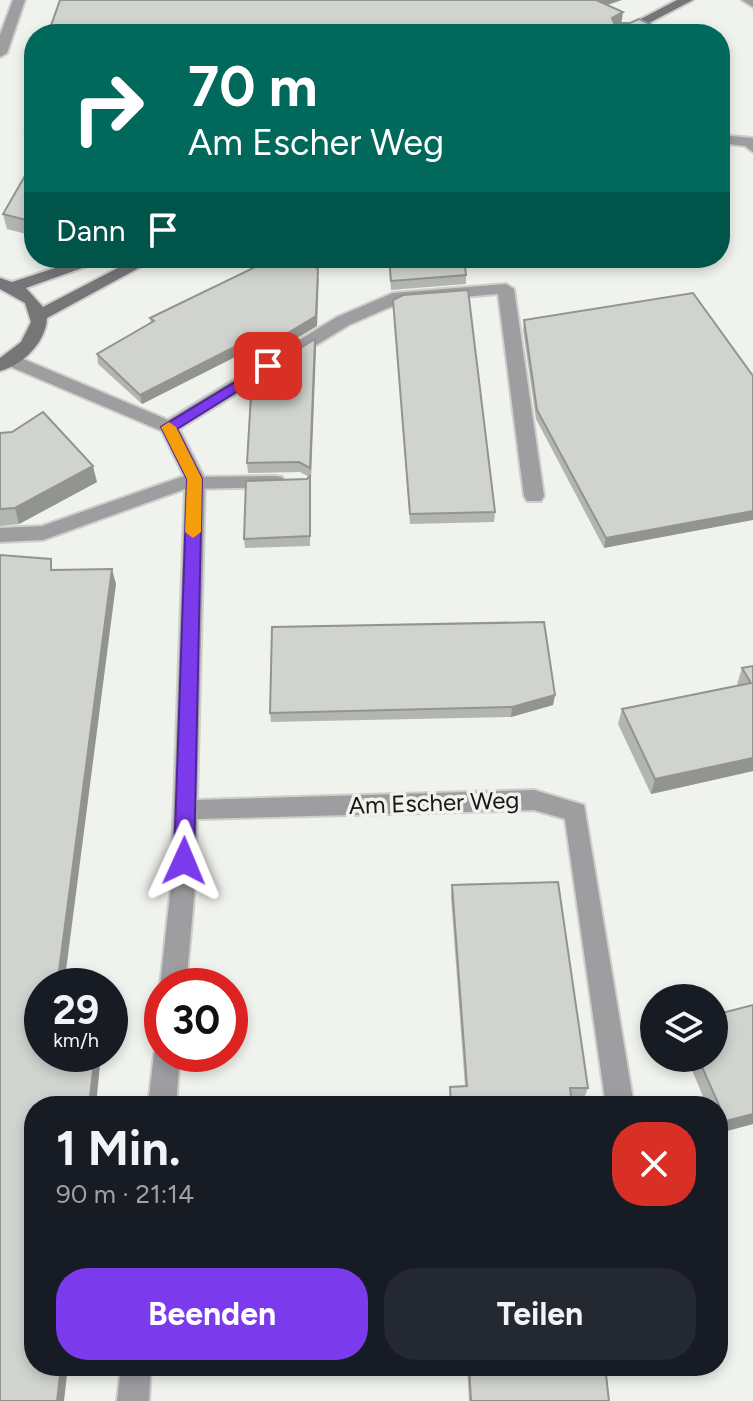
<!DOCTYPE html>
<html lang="de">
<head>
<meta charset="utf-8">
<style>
	body { margin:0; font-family:Figtree,sans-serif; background:#242831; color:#f1f3f6; height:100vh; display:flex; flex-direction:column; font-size:30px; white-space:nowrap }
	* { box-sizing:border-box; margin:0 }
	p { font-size:26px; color:#9ea1a6 }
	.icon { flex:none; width:44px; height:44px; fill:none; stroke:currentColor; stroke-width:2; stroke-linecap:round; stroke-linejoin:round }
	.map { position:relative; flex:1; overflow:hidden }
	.details { position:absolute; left:24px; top:1096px; width:704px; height:280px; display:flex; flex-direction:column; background:#171b24; border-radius:32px; box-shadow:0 4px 12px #0003 }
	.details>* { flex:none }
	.top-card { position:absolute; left:24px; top:24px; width:706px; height:244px; border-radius:32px; box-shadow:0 4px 12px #0003; background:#00695c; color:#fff; overflow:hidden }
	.buttons { position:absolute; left:640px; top:984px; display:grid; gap:16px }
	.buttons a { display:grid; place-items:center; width:88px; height:88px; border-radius:50%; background:#171b24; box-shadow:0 4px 12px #0003; font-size:40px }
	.speed { position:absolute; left:24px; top:968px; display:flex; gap:16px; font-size:40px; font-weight:700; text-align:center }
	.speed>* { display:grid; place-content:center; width:104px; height:104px; border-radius:50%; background:#171b24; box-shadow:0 4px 12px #0003; line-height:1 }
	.speed small { font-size:20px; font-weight:400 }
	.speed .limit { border:12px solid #d22; background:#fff; color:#111 }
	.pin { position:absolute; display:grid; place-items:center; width:68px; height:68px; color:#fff; margin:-34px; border-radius:16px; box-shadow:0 4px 12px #0006 }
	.me { position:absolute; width:88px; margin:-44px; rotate:1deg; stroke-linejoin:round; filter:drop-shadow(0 0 6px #0008) }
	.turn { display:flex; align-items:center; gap:28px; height:168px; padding:0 32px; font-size:36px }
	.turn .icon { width:104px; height:104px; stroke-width:2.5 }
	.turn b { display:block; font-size:56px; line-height:68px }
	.then { display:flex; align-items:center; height:76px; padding:0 32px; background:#0003; gap:16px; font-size:30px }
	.round { display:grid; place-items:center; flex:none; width:84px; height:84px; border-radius:32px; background:#242831 }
	.summary { display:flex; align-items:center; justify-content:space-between; height:136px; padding:0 32px }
	h1 { font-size:48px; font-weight:700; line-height:60px }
	.button { display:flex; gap:16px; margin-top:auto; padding:16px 32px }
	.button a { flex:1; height:92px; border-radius:32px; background:#7c3aed; color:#fff; font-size:32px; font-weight:700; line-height:92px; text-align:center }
	.button a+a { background:#242831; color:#f1f3f6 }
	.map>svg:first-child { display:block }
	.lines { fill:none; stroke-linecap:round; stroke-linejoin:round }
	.service-casing { stroke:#cccfcb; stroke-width:4 }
	.minor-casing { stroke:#cccfcb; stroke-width:4 }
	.secondary-casing { stroke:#cccfcb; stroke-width:4 }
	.service { fill:#9e9d9f; fill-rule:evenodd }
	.minor { fill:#9e9d9f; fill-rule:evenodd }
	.secondary { fill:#777578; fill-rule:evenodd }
	.wall { fill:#b3b5b1 }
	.shaded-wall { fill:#929490 }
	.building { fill:#d0d3ce; stroke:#929490; stroke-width:2 }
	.route { fill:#7c3aed; stroke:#51269a; stroke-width:2 }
	.slow { fill:#f59e0b }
	.labels { text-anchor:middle; stroke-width:7; stroke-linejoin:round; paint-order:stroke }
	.street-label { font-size:24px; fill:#161716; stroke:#eff2ed }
</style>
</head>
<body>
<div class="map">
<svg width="753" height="1401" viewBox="0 0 753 1401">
	<rect width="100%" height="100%" fill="#eff2ed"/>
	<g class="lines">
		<defs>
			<g id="service">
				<polygon points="742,0 753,0 753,7"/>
				<polygon points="275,476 282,477 285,482 282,487 194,489 184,483 194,477"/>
			</g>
			<g id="minor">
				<polygon points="13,0 25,0 7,53 0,57 0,35"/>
				<polygon points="720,135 753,138 753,152 745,146 720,143"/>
				<polygon points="506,284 514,289 544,496 541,501 527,501 524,496 498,294 402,302 349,325 179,429 205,479 197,800 534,790 584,805 634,1106 606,1106 565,819 534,810 197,819 195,886 186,986 162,986 162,990 160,986 171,886 185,489 43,540 0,542 0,528 42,526 184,476 162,431 4,364 1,360 4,356 16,356 168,420 337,317 393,293"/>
				<polygon points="162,1043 162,1054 180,1054 176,1106 148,1106 154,1054 158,1045"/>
				<polygon points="121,1366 151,1366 149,1401 117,1401"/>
			</g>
			<g id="secondary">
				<polygon points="677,0 693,0 628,34 612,34"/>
				<path d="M86,258H110L26,288L43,307L137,258H157L47,318C46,342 23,365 0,371V358L21,342L31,322L25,303L0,289V278L12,282Z"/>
			</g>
		</defs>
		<!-- service casing -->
		<use href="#service" class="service-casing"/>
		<!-- minor casing -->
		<use href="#minor" class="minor-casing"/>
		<!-- secondary casing -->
		<use href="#secondary" class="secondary-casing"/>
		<!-- service -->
		<use href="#service" class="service"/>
		<!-- minor -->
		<use href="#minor" class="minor"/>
		<!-- secondary -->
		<use href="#secondary" class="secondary"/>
	</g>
	<!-- wall -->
	<g class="wall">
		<polygon points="34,99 34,142 28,142 25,128"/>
		<polygon points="34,160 34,236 7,229 3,214"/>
		<polygon points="388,258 464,258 466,275 466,284 391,290"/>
		<polygon points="319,278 317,326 254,364 254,347 142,404 98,364 97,354 151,323 150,318"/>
		<polygon points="693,293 604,548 536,419 523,330 524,320"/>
		<polygon points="393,300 495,512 494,522 410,524"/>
		<polygon points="315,339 310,478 310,546 245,548 244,539 309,477 300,472 248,473 247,463"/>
		<polygon points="0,433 97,482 19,524 0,526"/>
		<polygon points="753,666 753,771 651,794 618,724 622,709 738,685 737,684 742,668"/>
		<polygon points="555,695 553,705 511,717 271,722 270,713"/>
		<polygon points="452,885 588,1088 584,1098 571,1098 572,1106 450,1106 450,1087 465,1086 451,897"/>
		<polygon points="687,1058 714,1058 753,1124 719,1133 718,1106 707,1106"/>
		<polygon points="467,1366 605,1366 609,1401 469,1401"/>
	</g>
	<!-- shaded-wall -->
	<g class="shaded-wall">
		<polygon points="591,0 622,0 590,11"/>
		<polygon points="623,12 621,26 611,31 612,18"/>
		<polygon points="318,269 317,326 254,364 253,354"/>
		<polygon points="254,337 255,347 142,404 140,395"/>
		<polygon points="315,339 316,349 311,478 310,468"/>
		<polygon points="93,466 97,482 19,524 15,508"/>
		<polygon points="753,511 753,520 604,548 606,538"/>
		<polygon points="112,569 116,584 64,986 57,986"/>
		<polygon points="555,695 553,705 511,717 512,707"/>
		<polygon points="753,758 753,771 651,794 655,779"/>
		<polygon points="95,1054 101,1054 96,1106 89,1106"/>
		<polygon points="753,1114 753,1124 719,1133 726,1121"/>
		<polygon points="61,1366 68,1366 64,1401 57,1401"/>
	</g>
	<!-- building -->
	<g class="building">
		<polygon points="60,0 596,0 623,12 612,18 614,23 630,23 639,19 672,34 489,34 486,33 483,34 48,34"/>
		<polygon points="34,99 34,128 25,128"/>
		<polygon points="34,160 34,222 3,214"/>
		<polygon points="274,258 302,258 318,269 316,316 253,354 254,337 140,395 97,354 154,321 150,318"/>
		<polygon points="389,258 464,258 466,275 391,281"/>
		<polygon points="468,290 495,512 410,514 393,300 403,295"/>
		<polygon points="693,293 753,376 753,511 606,538 537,410 524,320"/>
		<polygon points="315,339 310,468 299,462 247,463 252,378"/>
		<polygon points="43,412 93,466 15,508 0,509 0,433 12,432"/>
		<polygon points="310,476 310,536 244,539 246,481 307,479"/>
		<polygon points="0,555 51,559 51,570 112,569 57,986 42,986 42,1054 95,1054 89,1106 34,1106 34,1366 61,1366 57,1401 0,1401"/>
		<polygon points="544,622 555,695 512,707 270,713 272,627"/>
		<polygon points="753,666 753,758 655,779 622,709 751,683 742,668"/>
		<polygon points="558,882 588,1088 570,1088 572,1106 451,1106 450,1087 467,1086 452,885"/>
		<polygon points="753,1005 753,1114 726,1121 698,1058 714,1058 714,1015"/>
		<polygon points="469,1366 605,1366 609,1401 471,1401"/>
	</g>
	<!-- route -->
	<polygon class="route" points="268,362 273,363 273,369 177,429 202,479 194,861 191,867 184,869 177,867 174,861 187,479 161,427"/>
	<!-- slow -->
	<polygon class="slow" points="169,422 176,427 202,479 201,532 193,538 185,532 187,479 161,427"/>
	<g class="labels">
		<!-- street labels -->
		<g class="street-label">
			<text transform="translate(434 803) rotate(-2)" y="8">Am Escher Weg</text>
		</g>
	</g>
</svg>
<div class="buttons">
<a><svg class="icon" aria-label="layers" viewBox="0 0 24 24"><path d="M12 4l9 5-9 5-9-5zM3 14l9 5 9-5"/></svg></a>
</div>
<div class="speed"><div>29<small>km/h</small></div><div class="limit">30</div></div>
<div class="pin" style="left:268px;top:366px;background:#d93025"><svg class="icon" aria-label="arrive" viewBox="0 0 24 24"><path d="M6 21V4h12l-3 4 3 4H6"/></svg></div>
<svg class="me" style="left:184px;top:861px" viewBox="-20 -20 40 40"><path d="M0-17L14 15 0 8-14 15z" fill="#7c3aed" stroke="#fff" stroke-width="4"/></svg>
<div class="top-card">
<div class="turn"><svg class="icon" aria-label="right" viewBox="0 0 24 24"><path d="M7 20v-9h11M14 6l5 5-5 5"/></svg><div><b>70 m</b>Am Escher Weg</div></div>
<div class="then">Dann<svg class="icon" aria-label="arrive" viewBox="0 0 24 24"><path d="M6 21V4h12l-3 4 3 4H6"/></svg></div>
</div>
<section class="details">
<div class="summary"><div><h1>1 Min.</h1><p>90 m · 21:14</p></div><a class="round" style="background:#d93025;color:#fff"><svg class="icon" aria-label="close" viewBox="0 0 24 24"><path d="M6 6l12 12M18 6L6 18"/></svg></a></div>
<div class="button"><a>Beenden</a><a>Teilen</a></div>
</section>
</div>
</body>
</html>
